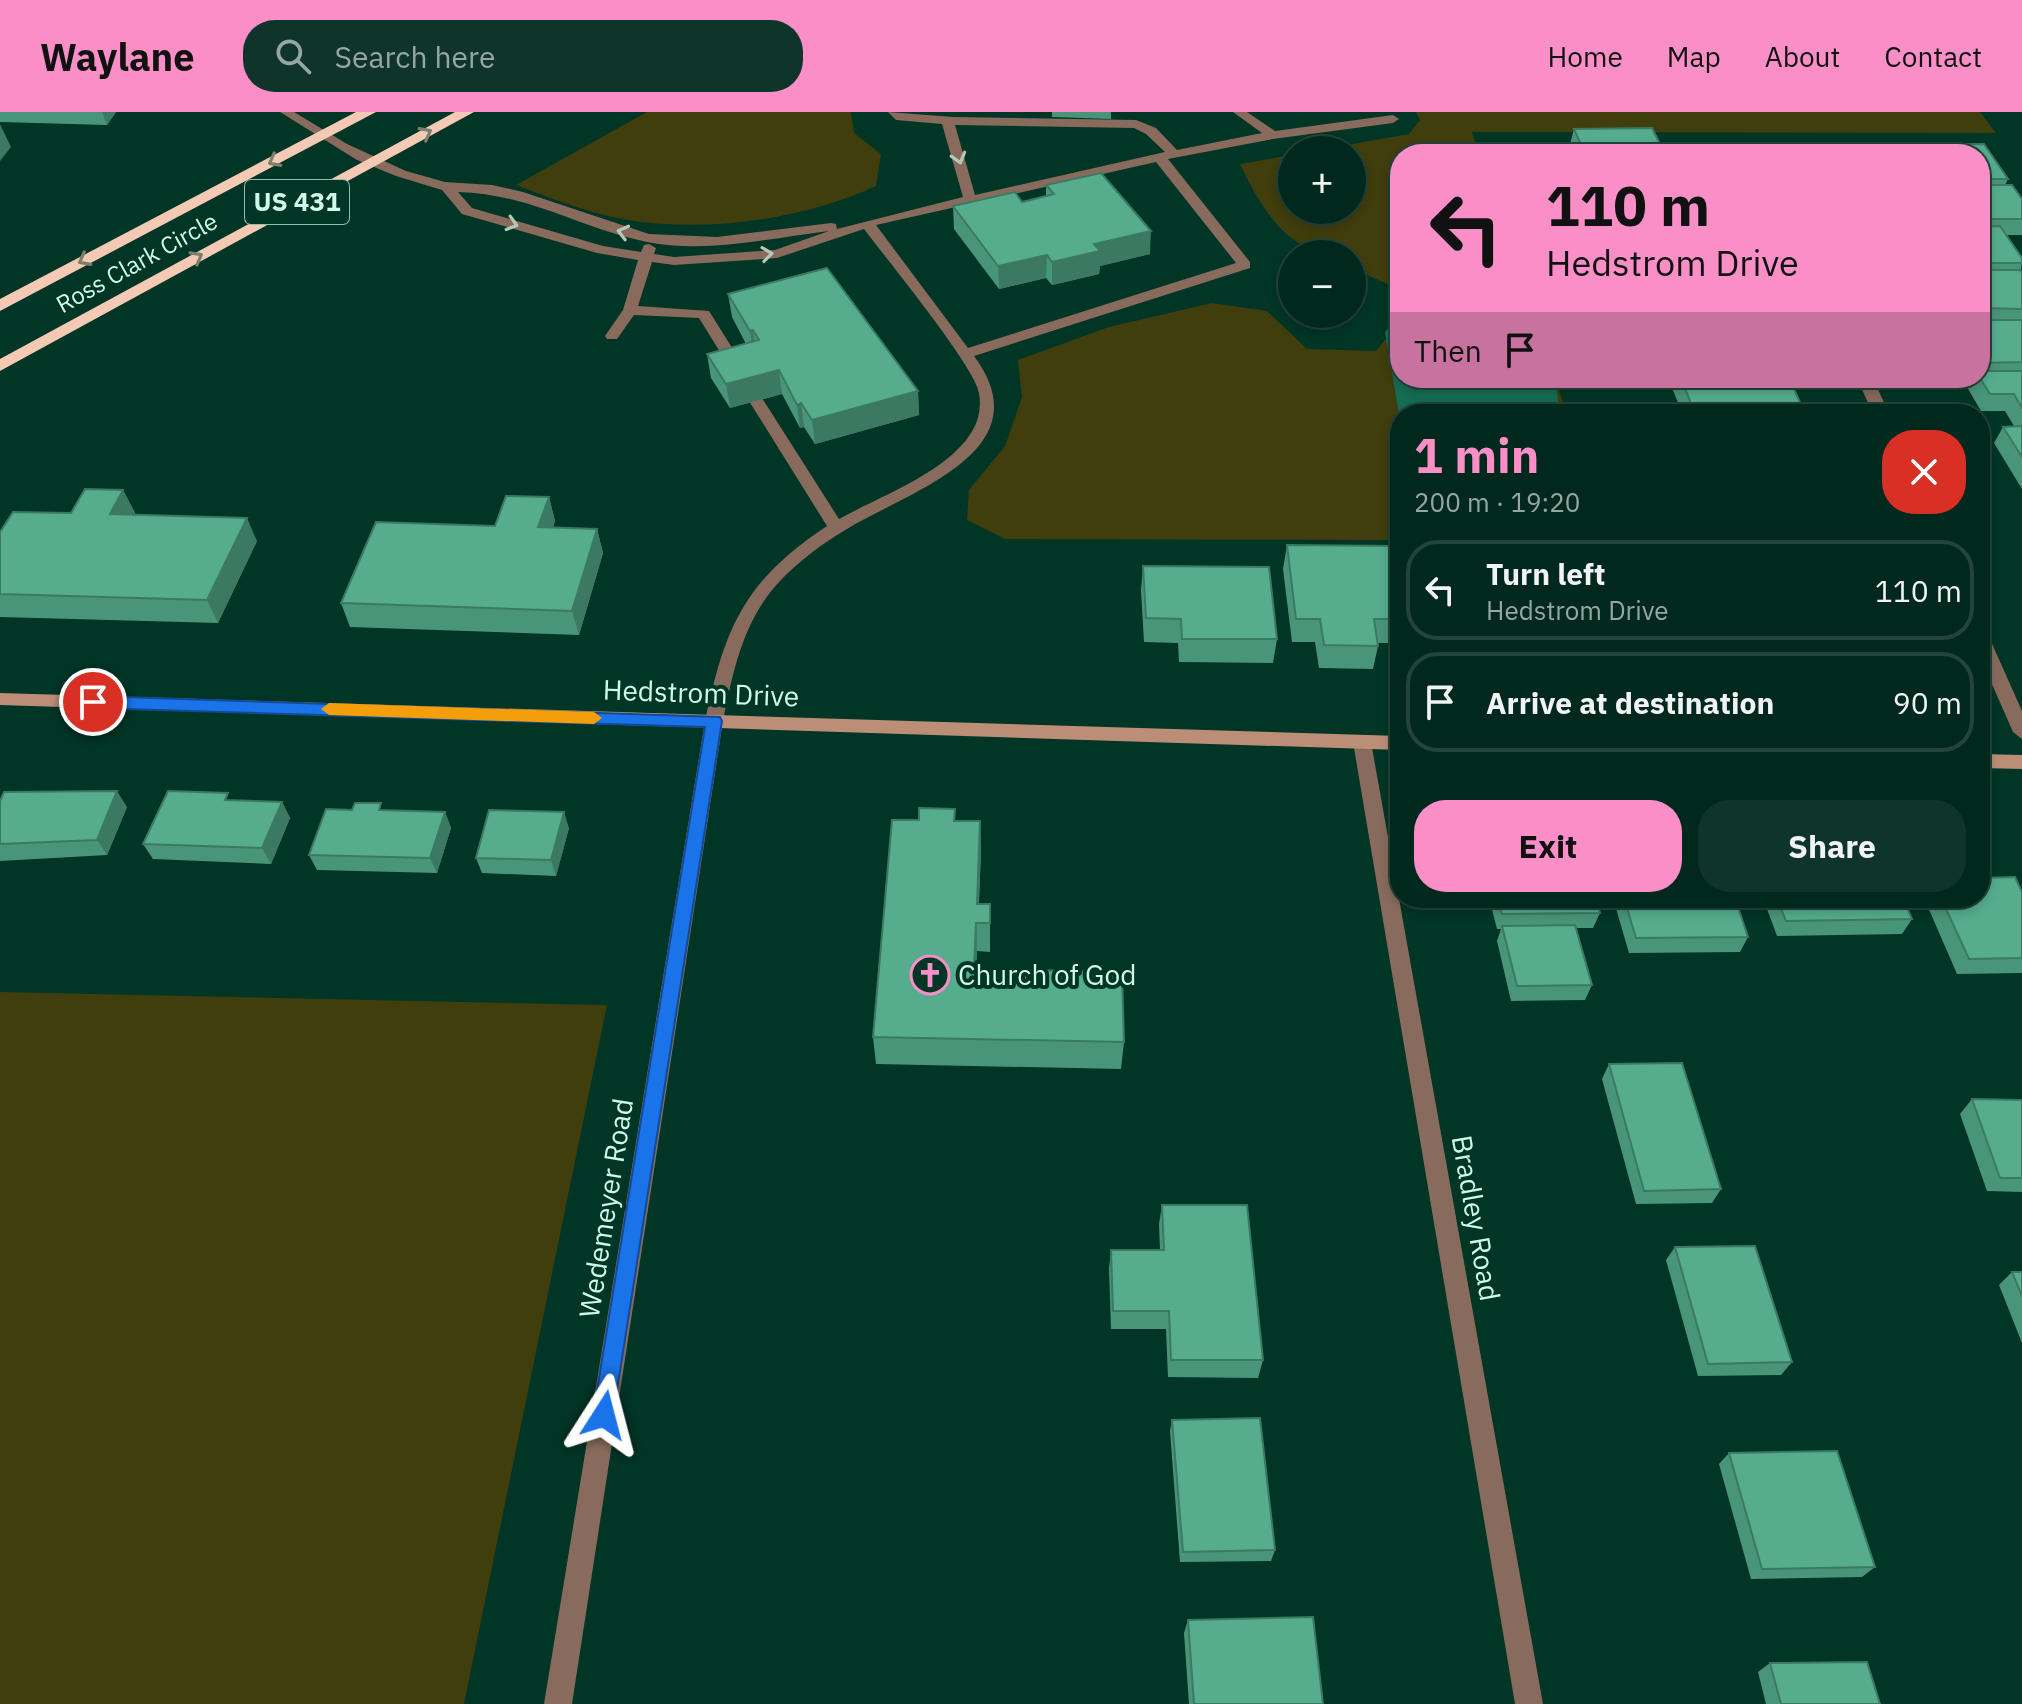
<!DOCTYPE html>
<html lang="en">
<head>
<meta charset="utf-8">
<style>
	body { margin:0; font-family:"IBM Plex Sans",sans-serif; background:#0f3429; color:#f1f3f6; height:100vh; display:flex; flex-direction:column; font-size:30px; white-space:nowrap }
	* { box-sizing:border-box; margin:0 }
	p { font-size:26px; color:#96a6a3 }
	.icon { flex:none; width:44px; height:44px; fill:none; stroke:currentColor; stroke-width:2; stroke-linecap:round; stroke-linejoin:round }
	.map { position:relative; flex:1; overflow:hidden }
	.sheet { position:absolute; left:1390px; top:292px; width:600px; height:504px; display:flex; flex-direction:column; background:#01281c; border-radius:32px; box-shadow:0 4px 12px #0003,0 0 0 2px #23443b }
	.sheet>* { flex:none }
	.guide { position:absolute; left:1390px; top:32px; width:600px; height:244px; border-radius:32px; box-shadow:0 4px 12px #0003,0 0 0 2px #23443b; background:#fa8fc7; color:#111; overflow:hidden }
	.fabs { position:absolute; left:1278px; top:24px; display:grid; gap:16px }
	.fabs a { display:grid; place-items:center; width:88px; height:88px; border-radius:50%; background:#01281c; box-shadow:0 4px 12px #0003,0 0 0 2px #23443b; font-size:40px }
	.pin { position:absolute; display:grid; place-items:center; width:68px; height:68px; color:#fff; margin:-34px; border:4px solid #fff; border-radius:50%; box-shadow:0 2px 8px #0007 }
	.me { position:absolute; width:88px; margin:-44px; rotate:9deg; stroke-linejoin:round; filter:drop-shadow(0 0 6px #0008) }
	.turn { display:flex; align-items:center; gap:28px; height:168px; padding:0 24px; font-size:36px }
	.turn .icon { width:104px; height:104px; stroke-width:2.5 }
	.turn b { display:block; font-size:56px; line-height:68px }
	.then { display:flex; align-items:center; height:76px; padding:0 24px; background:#0003; gap:16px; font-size:30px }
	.round { display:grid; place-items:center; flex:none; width:84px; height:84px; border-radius:32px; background:#0f3429 }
	.overview { display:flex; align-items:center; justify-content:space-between; height:136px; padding:0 24px }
	h1 { font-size:48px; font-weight:700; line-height:60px; color:#fa8fc7 }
	.action { display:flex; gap:16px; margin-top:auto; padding:16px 24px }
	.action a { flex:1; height:92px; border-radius:32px; background:#fa8fc7; color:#111; font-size:32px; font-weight:700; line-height:92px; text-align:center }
	.action a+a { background:#0f3429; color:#f1f3f6 }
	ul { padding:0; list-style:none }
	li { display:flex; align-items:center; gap:24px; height:100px; margin:0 16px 12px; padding:0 8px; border:4px solid #23443b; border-radius:32px }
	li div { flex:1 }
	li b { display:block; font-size:30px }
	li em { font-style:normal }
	header { display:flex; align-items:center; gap:48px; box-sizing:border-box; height:112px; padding:0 40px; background:#fa8fc7; color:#111 }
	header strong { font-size:38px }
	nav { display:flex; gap:44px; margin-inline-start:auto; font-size:28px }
	.search { width:560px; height:72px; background:#0f3429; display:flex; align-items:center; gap:20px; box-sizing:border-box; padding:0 28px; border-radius:32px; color:#96a6a3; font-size:30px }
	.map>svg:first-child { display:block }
	.green { fill:#403e0d }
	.water { fill:#156d53 }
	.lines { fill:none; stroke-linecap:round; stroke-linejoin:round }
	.lane { fill:#886b5c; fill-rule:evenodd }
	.street { fill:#886b5c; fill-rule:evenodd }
	.secondary { fill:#bc8e77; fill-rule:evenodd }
	.highway { fill:#f5cab4; fill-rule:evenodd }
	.wall { fill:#49957a }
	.shaded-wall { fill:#3c7963 }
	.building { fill:#55ad8e; stroke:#3c7963; stroke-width:2 }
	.oneway { stroke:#7b806d }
	.oneway2 { stroke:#b7c8b8 }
	.route { fill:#1a73e8; stroke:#114b97; stroke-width:2 }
	.slow { fill:#f59e0b }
	.labels { text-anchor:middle; stroke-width:8; stroke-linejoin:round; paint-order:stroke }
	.far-street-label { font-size:24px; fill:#d0fae9; stroke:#013526 }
	.shield { fill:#013526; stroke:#92bfae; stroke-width:2 }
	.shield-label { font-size:26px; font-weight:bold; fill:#d0fae9 }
	.street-label { font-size:28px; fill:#d0fae9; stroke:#013526 }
	.poi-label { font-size:28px; fill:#d0fae9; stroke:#013526; text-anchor:start }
</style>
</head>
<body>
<header>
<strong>Waylane</strong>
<div class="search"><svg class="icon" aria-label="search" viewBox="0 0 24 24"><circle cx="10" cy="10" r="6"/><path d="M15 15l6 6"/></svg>Search here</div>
<nav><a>Home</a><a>Map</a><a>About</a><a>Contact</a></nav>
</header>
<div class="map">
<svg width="2022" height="1592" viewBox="0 0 2022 1592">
	<rect width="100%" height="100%" fill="#013526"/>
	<!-- green -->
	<g class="green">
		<path d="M647,0H851L854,21L881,42L876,74C807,106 716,119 641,110C598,105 556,88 516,73Z"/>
		<path d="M1416,0H1980L1996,21L1472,20L1479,42H1400V185L1387,172L1352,156V142C1342,142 1330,144 1321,141C1279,130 1257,87 1240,52L1292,43V98H1352V38H1319L1409,22L1420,8Z"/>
		<polygon points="1212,191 1267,199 1307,237 1376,239 1400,210 1400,266 1555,266 1567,302 1400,302 1400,428 1005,427 967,408 969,378 1005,334 1022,285 1018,248 1109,215"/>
		<polygon points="0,880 607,893 464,1592 0,1592"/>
	</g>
	<!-- water -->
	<polygon class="water" points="1400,203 1400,266 1556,266 1559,302 1400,302 1400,308 1385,220"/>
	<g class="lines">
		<!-- lane -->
		<path class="lane" d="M280,0H294L347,32L406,59L445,70L492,73L523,80L649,122L717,125L831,111L836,112L837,117L963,85L942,12L896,8L888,0L953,5L1136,8L1156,16L1177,38L1262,21L1233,0H1247L1275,19L1393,3L1399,7L1393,11L1273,27L1168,47L1250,150V156L974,244C1045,339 909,379 847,417C823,431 799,449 780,469C743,508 733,559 723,609L714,616L705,609C725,515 744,469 827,414L749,289L752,286H762L839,407C877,386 922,370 955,340C973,323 983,306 979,281C976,256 885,145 864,117L777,146L674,153L652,150L638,194L709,199L746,258L743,261H733L699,206L634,203L617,227H607L605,224L623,198L638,148L597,141L462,102L442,78L396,64L357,48ZM955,13L1134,16L1146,22L1165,40L975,83ZM1156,50L1236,151L968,236L876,113ZM458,80C530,82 579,116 647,130C707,142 770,126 829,119L775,138L674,145L654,142L656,136L649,132L644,133L641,140L603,134L472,96Z"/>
		<!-- street -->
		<g class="street">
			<polygon points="1857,266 1873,266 1889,302 1873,302"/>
			<polygon points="1980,519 1989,525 2022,599 2022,627 2013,620 1980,545"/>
			<polygon points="714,602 723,609 572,1592 544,1592 705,609"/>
			<polygon points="1362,623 1371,630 1543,1592 1515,1592 1353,630"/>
		</g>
		<!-- secondary -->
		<g class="secondary">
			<polygon points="0,581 1400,624 1400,638 0,593"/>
			<polygon points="1980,642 2022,643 2022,657 1980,656"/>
		</g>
		<!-- highway -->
		<g class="highway">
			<polygon points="356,0 376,0 0,199 0,187"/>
			<polygon points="455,0 474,0 0,259 0,247"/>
		</g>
	</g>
	<!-- wall -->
	<g class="wall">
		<polygon points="0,0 116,0 107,13 0,10"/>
		<polygon points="1052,0 1111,0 1111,7 1052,5"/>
		<polygon points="1574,17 1665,42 1574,42 1570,32"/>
		<polygon points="1984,32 2008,67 2005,73 2012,73 2022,87 2022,123 2006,123 2022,146 2021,159 2022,161 2022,377 1994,331 2003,315 2014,314 2005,299 1981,299 1967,275 1972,267 1967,266 1980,266 1980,42 1892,42 1896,33"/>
		<polygon points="1046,73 1150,142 1100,154 1099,162 1052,173 1046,166 999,177 954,117 953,94 1022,90 1046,84"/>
		<polygon points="728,182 918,279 919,303 815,332 804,315 800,316 782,282 730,296 711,266 707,242 746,232 732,205"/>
		<polygon points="1674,266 1789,266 1804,299 1803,302 1683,302 1671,274"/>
		<polygon points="123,378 135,401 134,403 257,429 218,511 0,505 0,420 71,401"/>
		<polygon points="549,385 555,409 553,416 597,417 603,441 579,523 350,515 341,491 495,414"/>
		<polygon points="1287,433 1400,469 1400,531 1378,531 1378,534 1373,557 1319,556 1315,530 1292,530 1283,457"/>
		<polygon points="1143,454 1277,527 1273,551 1179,550 1178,531 1144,530 1141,478"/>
		<polygon points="232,688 282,690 290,706 271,752 153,747 143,732"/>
		<polygon points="0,689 127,695 107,743 0,749"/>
		<polygon points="955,697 955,709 980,709 981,738 979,792 990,792 990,840 977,839 976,857 1124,930 1121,957 876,952 873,925 919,708"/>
		<polygon points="384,698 445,700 451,716 437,761 317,758 309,743"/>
		<polygon points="569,716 556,764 482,761 476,746"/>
		<polygon points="2022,780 2022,861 1957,862 1924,786 1980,786"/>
		<polygon points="1489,786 1596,786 1600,801 1593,816 1576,816 1592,873 1585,888 1511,889 1497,829 1501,817 1497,817"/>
		<polygon points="1613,786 1735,786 1748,825 1740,840 1629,841"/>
		<polygon points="1763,786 1903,786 1912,807 1902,822 1777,824"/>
		<polygon points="1609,952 1721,1077 1712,1091 1636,1092 1602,967"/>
		<polygon points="1972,987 2022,988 2022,1080 1987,1079 1960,1002"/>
		<polygon points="1162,1093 1263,1248 1258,1266 1168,1265 1166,1217 1111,1217 1109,1157 1111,1138 1160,1138 1159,1112"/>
		<polygon points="1675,1135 1792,1250 1781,1263 1698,1264 1666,1148"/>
		<polygon points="2012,1160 2022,1160 2022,1231 1999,1173"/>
		<polygon points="1172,1308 1275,1438 1271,1449 1180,1450 1170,1319"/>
		<polygon points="1729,1341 1875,1455 1862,1465 1751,1467 1719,1352"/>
		<polygon points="1188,1508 1323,1592 1189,1592 1184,1521"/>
		<polygon points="1770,1551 1880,1592 1766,1592 1758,1560"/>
	</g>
	<!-- shaded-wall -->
	<g class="shaded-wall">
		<polygon points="102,0 116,0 107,13"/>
		<polygon points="0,12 11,35 0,49"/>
		<polygon points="1151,119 1150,142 1100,154 1099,162 1052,173 1052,150 1094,132"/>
		<polygon points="1047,143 1046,166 999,177 998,154"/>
		<polygon points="753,218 756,242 753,243 750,219"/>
		<polygon points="779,258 782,282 730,296 726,272"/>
		<polygon points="918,279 919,303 815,332 812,308"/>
		<polygon points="801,291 804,315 800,316 797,293"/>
		<polygon points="123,378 135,401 122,426 110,402"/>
		<polygon points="549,385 555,409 545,439 538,415"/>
		<polygon points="247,406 257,429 218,511 207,488"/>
		<polygon points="597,417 603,441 579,523 572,499"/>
		<polygon points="117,679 127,695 107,743 97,728"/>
		<polygon points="282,690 290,706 271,752 262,736"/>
		<polygon points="445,700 451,716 437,761 430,746"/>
		<polygon points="564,700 569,716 556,764 551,748"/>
		<polygon points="980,709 981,738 978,811 977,792"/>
		<polygon points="976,811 977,839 975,885 974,857"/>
	</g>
	<!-- building -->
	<g class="building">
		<polygon points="1652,16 1665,42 1585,42 1574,17"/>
		<polygon points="1984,32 2008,67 1980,67 1980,42 1901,42 1896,33"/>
		<polygon points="1101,61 1151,119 1094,132 1100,139 1052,150 1047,143 998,154 953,94 1015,80 1022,90 1054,82 1046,73"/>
		<polygon points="1980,73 2012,73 2022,87 2022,107 1980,107"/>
		<polygon points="2000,114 2022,146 2022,151 1980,151 1980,115"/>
		<polygon points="827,156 918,279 812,308 801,291 797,293 779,258 726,272 707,242 759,228 753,218 750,219 728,182"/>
		<polygon points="1980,158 2020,158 2022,161 2022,197 1980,196"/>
		<polygon points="1980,208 2022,208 2022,250 1980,251"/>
		<polygon points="1980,259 2022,259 2022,296 2014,282 1990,282 1980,266"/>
		<polygon points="1681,266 1789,266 1804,299 1694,299"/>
		<polygon points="2022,314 2022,345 2003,315"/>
		<polygon points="85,377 123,378 110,402 247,406 207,488 0,482 0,420 13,400 71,401"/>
		<polygon points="506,384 549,385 538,415 597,417 572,499 341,491 376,410 495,414"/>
		<polygon points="1287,433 1394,434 1400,469 1400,507 1374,507 1378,534 1324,533 1320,507 1296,507"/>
		<polygon points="1143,454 1269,455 1277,527 1182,527 1181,507 1146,506"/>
		<polygon points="117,679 97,728 0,732 0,689 4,680"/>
		<polygon points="168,679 228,681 225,688 282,690 262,736 143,732"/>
		<polygon points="355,691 381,691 379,698 445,700 430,746 309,743 326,697 352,698"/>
		<polygon points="919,696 955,697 954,709 980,709 977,792 990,792 990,811 976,811 974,857 1122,860 1124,930 873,925 892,708 919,708"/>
		<polygon points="489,698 564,700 551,748 476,746"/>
		<polygon points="2015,765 2022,780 2022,846 1969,847 1941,786 1980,786 1980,766"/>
		<polygon points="1498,786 1596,786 1600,801 1502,802"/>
		<polygon points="1624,786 1735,786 1748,825 1636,826"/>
		<polygon points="1777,786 1903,786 1912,807 1786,809"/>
		<polygon points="1575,813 1592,873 1517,874 1502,814"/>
		<polygon points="1682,951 1721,1077 1644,1079 1609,952"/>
		<polygon points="1972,987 2022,988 2022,1066 2000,1066"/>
		<polygon points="1162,1093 1247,1093 1263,1248 1171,1248 1169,1199 1113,1199 1111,1138 1164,1138"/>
		<polygon points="1755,1134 1792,1250 1708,1252 1675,1135"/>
		<polygon points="2012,1160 2022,1160 2022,1184"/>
		<polygon points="1260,1306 1275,1438 1183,1440 1172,1308"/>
		<polygon points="1837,1339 1875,1455 1762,1457 1729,1341"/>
		<polygon points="1313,1505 1323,1592 1194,1592 1188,1508"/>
		<polygon points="1867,1550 1880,1592 1781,1592 1770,1551"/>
	</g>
	<!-- one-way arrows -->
	<defs><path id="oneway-chevron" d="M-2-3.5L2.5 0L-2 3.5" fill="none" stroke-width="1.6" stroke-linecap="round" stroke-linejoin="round" transform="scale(2)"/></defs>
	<g class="oneway">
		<use href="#oneway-chevron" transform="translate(426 21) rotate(-28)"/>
		<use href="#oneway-chevron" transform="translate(274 49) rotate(152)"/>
		<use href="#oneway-chevron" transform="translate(197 145) rotate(-29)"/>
		<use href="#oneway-chevron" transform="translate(84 148) rotate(152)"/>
	</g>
	<g class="oneway2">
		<use href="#oneway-chevron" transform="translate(959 46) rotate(74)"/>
		<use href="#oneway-chevron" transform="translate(512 112) rotate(17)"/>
		<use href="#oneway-chevron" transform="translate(623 120) rotate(-166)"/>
		<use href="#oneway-chevron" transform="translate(767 142) rotate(-8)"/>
	</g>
	<!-- route -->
	<polygon class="route" points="93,584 720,605 722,609 612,1310 604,1313 596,1310 593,1303 705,615 93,596 85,590"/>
	<!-- slow -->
	<polygon class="slow" points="329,591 594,600 602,606 594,612 329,603 321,597"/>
	<!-- icons -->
	<defs>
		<symbol id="church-ring" viewBox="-11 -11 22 22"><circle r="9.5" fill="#013526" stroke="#fa8fc7" stroke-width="1.5"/><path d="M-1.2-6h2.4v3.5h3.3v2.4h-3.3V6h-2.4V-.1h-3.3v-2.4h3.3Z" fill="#fa8fc7"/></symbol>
	</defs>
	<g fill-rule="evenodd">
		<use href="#church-ring" x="908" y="841" width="44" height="44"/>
	</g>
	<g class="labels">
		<!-- far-street labels -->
		<g class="far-street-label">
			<text transform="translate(137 151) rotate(-29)" y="8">Ross Clark Circle</text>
		</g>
		<!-- shield labels -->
		<rect class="shield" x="245" y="68" width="104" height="44" rx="6"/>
		<g class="shield-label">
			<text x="297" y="99">US 431</text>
		</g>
		<!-- street labels -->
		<g class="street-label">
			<text transform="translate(701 581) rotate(2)" y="10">Hedstrom Drive</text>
			<text transform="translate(606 1096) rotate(-81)" y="10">Wedemeyer Road</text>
			<text transform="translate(1476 1106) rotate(80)" y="10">Bradley Road</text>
		</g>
		<!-- poi labels -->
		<g class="poi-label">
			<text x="958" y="873">Church of God</text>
		</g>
	</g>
</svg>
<div class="fabs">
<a>+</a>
<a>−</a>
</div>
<div class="pin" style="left:93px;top:590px;background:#d93025"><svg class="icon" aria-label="arrive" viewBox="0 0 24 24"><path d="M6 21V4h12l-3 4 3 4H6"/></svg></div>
<svg class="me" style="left:604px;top:1303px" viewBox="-20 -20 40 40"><path d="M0-17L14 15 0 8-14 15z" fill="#1a73e8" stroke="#fff" stroke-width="4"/></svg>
<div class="guide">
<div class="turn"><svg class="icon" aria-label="left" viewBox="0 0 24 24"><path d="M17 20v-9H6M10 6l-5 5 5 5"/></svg><div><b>110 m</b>Hedstrom Drive</div></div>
<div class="then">Then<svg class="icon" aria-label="arrive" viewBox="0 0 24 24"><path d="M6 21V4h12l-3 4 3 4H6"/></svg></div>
</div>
<section class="sheet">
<div class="overview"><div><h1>1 min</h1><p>200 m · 19:20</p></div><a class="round" style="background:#d93025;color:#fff"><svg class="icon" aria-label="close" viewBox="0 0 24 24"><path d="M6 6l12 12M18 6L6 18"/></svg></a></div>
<ul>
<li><svg class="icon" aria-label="left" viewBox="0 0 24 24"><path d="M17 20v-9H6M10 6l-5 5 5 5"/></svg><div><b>Turn left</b><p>Hedstrom Drive</p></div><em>110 m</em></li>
<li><svg class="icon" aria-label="arrive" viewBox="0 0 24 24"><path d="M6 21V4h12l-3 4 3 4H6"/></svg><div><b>Arrive at destination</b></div><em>90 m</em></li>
</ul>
<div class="action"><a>Exit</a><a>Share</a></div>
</section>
</div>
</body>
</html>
